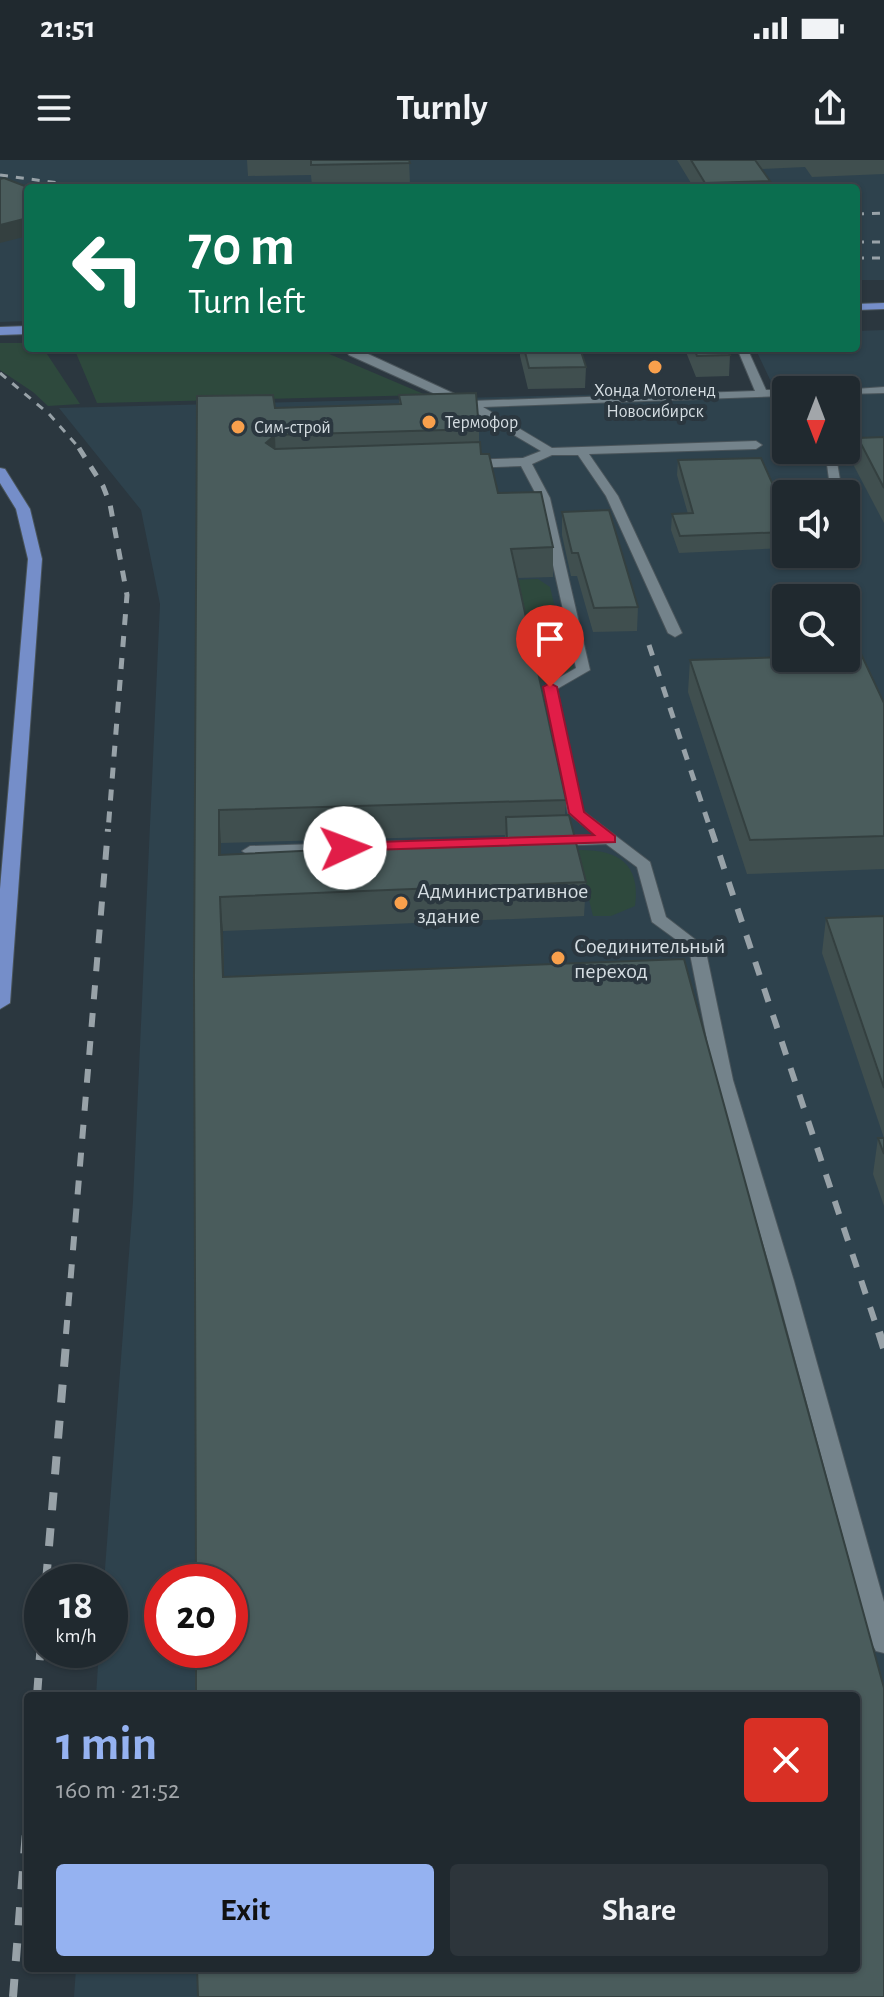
<!DOCTYPE html>
<html lang="en">
<head>
<meta charset="utf-8">
<style>
	body { margin:0; font-family:"Alegreya Sans",sans-serif; background:#2d353b; color:#f1f3f6; height:100vh; display:flex; flex-direction:column; font-size:30px; white-space:nowrap }
	* { box-sizing:border-box; margin:0 }
	p { font-size:26px; color:#a2a6aa }
	.icon { flex:none; width:44px; height:44px; fill:none; stroke:currentColor; stroke-width:2; stroke-linecap:round; stroke-linejoin:round }
	.map { position:relative; flex:1; overflow:hidden }
	.side { position:absolute; left:24px; top:1532px; width:836px; height:280px; display:flex; flex-direction:column; background:#20292f; border-radius:8px; box-shadow:0 2px 6px #0004,0 0 0 2px #3d454b }
	.side>* { flex:none }
	.banner { position:absolute; left:24px; top:24px; width:836px; height:168px; border-radius:8px; box-shadow:0 2px 6px #0004,0 0 0 2px #3d454b; background:#0b6e4f; color:#fff; overflow:hidden }
	.needle { width:52px; rotate:180deg }
	.fabs { position:absolute; left:772px; top:216px; display:grid; gap:16px }
	.fabs a { display:grid; place-items:center; width:88px; height:88px; border-radius:8px; background:#20292f; box-shadow:0 2px 6px #0004,0 0 0 2px #3d454b; font-size:40px }
	.speed { position:absolute; left:24px; top:1404px; display:flex; gap:16px; font-size:40px; font-weight:700; text-align:center }
	.speed>* { display:grid; place-content:center; width:104px; height:104px; border-radius:50%; background:#20292f; box-shadow:0 2px 6px #0004,0 0 0 2px #3d454b; line-height:1 }
	.speed small { font-size:20px; font-weight:400 }
	.speed .limit { border:12px solid #d22; background:#fff; color:#111 }
	.pin { position:absolute; display:grid; place-items:center; width:68px; height:68px; color:#fff; margin:-82px -34px; border-radius:50% 50% 50% 0; rotate:-45deg; box-shadow:0 0 8px #0007 }
	.pin .icon { rotate:45deg }
	.me { position:absolute; width:88px; margin:-44px; rotate:88deg; stroke-linejoin:round; filter:drop-shadow(0 0 6px #0008) }
	.turn { display:flex; align-items:center; gap:28px; height:168px; padding:0 32px; font-size:36px }
	.turn .icon { width:104px; height:104px; stroke-width:2.5 }
	.turn b { display:block; font-size:56px; line-height:68px }
	.round { display:grid; place-items:center; flex:none; width:84px; height:84px; border-radius:8px; background:#2d353b }
	.head { display:flex; align-items:center; justify-content:space-between; height:136px; padding:0 32px }
	h1 { font-size:48px; font-weight:600; line-height:60px; color:#95b2f1 }
	.button { display:flex; gap:16px; margin-top:auto; padding:16px 32px }
	.button a { flex:1; height:92px; border-radius:8px; background:#95b2f1; color:#111; font-size:32px; font-weight:600; line-height:92px; text-align:center }
	.button a+a { background:#2d353b; color:#f1f3f6 }
	.status { display:flex; justify-content:space-between; align-items:center; height:56px; padding:0 40px; background:#20292f; direction:ltr }
	.status svg { height:22px; fill:currentColor }
	header { display:flex; justify-content:space-between; align-items:center; height:104px; padding:0 32px; background:#20292f; font-size:36px; font-weight:600 }
	.map>svg:first-child { display:block }
	.built { fill:#2e424d; fill-rule:evenodd }
	.green { fill:#2e493d }
	.lines { fill:none; stroke-linecap:round; stroke-linejoin:round }
	.service-casing { stroke:#49545a; stroke-width:2 }
	.primary-casing { stroke:#49545a; stroke-width:2 }
	.service { fill:#74838b; fill-rule:evenodd }
	.primary { fill:#758ec9; fill-rule:evenodd }
	.rail-far3 { stroke:#98a2a8; stroke-width:3; stroke-dasharray:8 8; stroke-linecap:butt }
	.rail-far2 { stroke:#98a2a8; stroke-width:5; stroke-dasharray:11 11; stroke-linecap:butt }
	.rail-far1 { stroke:#98a2a8; stroke-width:6; stroke-dasharray:14 14; stroke-linecap:butt }
	.rail { stroke:#98a2a8; stroke-width:8; stroke-dasharray:18 18; stroke-linecap:butt }
	.wall { fill:#404f4f; fill-rule:evenodd }
	.shaded-wall { fill:#344040 }
	.building { fill:#4a5c5c; stroke:#344040; stroke-width:2 }
	.route { fill:#e11d48; stroke:#92132f; stroke-width:2 }
	.poi-dot { fill:#f9a04c; stroke:#2b373f; stroke-width:3 }
	.labels { text-anchor:middle; stroke-width:8; stroke-linejoin:round; paint-order:stroke }
	.far-poi-label { font-size:18px; fill:#d5dde2; stroke:#2b373f; text-anchor:start }
	.poi-label { font-size:22px; fill:#d5dde2; stroke:#2b373f; text-anchor:start }
</style>
</head>
<body>
<div class="status"><b>21:51</b><svg viewBox="0 0 49 12"><path d="M0 12V9h3v3zM5 12V6h3v6zM10 12V3h3v9zM15 12V0h3v12zM26 1h20v11H26zM47 4h2v5h-2z"/></svg></div>
<header><svg class="icon" aria-label="menu" viewBox="0 0 24 24"><path d="M4 6h16M4 12h16M4 18h16"/></svg>Turnly<svg class="icon" aria-label="share" viewBox="0 0 24 24"><path d="M12 15V3M7 8l5-5 5 5M5 13v7h14v-7"/></svg></header>
<div class="map">
<svg width="884" height="1837" viewBox="0 0 884 1837">
	<rect width="100%" height="100%" fill="#2b373f"/>
	<!-- built -->
	<g class="built">
		<polygon points="0,0 884,0 884,120 856,120 856,28 28,28 28,161 0,162"/>
		<path d="M884,170V1837H74L76,1808H856V1536H96L99,1490H110V1422H104L133,1041L160,444L141,350L59,248L775,230L755,188H856V171ZM786,230H846V290H786ZM786,334H846V394H786ZM786,438H846V498H786ZM162,1422H230V1490H162Z"/>
	</g>
	<!-- green -->
	<g class="green">
		<polygon points="0,183 28,183 28,188 43,188 80,244 48,246 33,232 0,210"/>
		<polygon points="320,190 426,235 97,243 76,193"/>
		<polygon points="538,419 550,427 561,473 551,478 526,479 514,420"/>
		<polygon points="555,491 570,495 574,509 537,524 530,492"/>
		<path d="M577,690C616,689 641,702 635,746L611,756H593Z"/>
	</g>
	<g class="lines">
		<defs>
			<g id="service">
				<polygon points="344,188 355,188 470,241 755,231 737,188 747,188 766,230 787,230 786,236 483,247 552,288 756,281 762,285 756,289 589,294 618,336 682,473 675,477 668,473 606,336 578,295 552,295 532,304 550,338 590,510 557,529 583,651 650,702 666,757 705,787 733,920 794,1121 884,1442 884,1493 876,1491 872,1484 774,1121 715,920 689,789 652,762 637,707 606,684 552,686 544,681 552,676 595,675 568,653 543,527 576,508 538,338 521,306 467,308 461,304 467,300 523,298 541,291 475,252 349,195"/>
				<polygon points="884,227 884,233 846,234 846,230 841,230"/>
				<polygon points="884,287 884,295 836,296 842,332 831,334 825,290"/>
				<polygon points="443,680 451,685 449,688 250,696 242,691 250,686"/>
			</g>
			<g id="primary">
				<polygon points="884,143 884,149 856,150 856,144"/>
				<polygon points="28,166 28,174 0,175 0,167"/>
				<polygon points="0,308 5,309 30,349 42,399 10,843 0,849 0,729 28,399 16,349 0,323"/>
			</g>
		</defs>
		<!-- service casing -->
		<use href="#service" class="service-casing"/>
		<!-- primary casing -->
		<use href="#primary" class="primary-casing"/>
		<!-- service -->
		<use href="#service" class="service"/>
		<!-- primary -->
		<use href="#primary" class="primary"/>
		<!-- rail-far3 -->
		<g class="rail-far3">
			<polyline points="0,15 95,28"/>
			<polyline points="84,25 115,28"/>
			<polyline points="856,54 884,53"/>
			<polyline points="0,64 28,78"/>
			<polyline points="856,82 884,82"/>
			<polyline points="856,98 884,98"/>
			<polyline points="0,213 49,254 81,290"/>
		</g>
		<!-- rail-far2 -->
		<g class="rail-far2">
			<polyline points="79,288 103,326 110,344 127,435 108,671"/>
			<polyline points="649,485 711,671"/>
		</g>
		<!-- rail-far1 -->
		<g class="rail-far1">
			<polyline points="711,669 879,1174"/>
			<polyline points="66,1174 108,669"/>
		</g>
		<!-- rail -->
		<g class="rail">
			<polyline points="879,1172 884,1188"/>
			<polyline points="46,1422 67,1172"/>
			<polyline points="37,1536 42,1469"/>
			<polyline points="13,1837 28,1646"/>
		</g>
	</g>
	<!-- wall -->
	<g class="wall">
		<polygon points="247,0 409,0 410,24 312,26 311,15 248,16"/>
		<polygon points="677,0 884,0 884,14 812,17 805,7 761,9 770,21 770,28 694,28"/>
		<polygon points="520,188 580,188 586,207 585,228 528,229 520,196"/>
		<polygon points="686,188 727,188 730,195 729,216 696,217 686,192"/>
		<path d="M399,235L479,269V282L481,294L498,333L553,387V417L517,418L566,640L565,655L586,722L584,756L223,771L224,817L194,818L275,248L399,244ZM505,675V682L221,695V683Z"/>
		<polygon points="884,277 884,363 854,306 858,278"/>
		<polygon points="678,300 786,354 786,388 679,393 671,370 672,354 688,354 677,315"/>
		<polygon points="562,352 638,447 637,471 593,472 577,416 571,416 562,375"/>
		<polygon points="690,500 884,543 884,709 747,714 688,532"/>
		<polygon points="884,756 884,1046 873,1014 878,978 884,978 822,793 826,758"/>
	</g>
	<!-- shaded-wall -->
	<g class="shaded-wall">
		<polygon points="28,58 28,76 0,83 0,65"/>
		<polygon points="275,275 276,303 266,283"/>
		<polygon points="219,650 221,683 221,729 219,695"/>
		<polygon points="220,737 223,771 225,852 223,817"/>
	</g>
	<!-- building -->
	<g class="building">
		<polygon points="311,0 409,0 410,3 311,5"/>
		<polygon points="691,0 755,0 770,21 705,23"/>
		<polygon points="4,18 30,28 28,28 28,58 0,65 0,19"/>
		<polygon points="524,188 580,188 586,207 529,208"/>
		<polygon points="694,188 727,188 730,195 697,196"/>
		<polygon points="476,233 479,269 275,275 266,283 275,289 480,282 481,294 489,294 498,333 541,332 553,387 511,389 566,640 219,650 219,695 507,681 506,657 569,655 586,722 220,737 223,817 684,799 884,1528 884,1837 198,1837 197,1808 856,1808 856,1536 196,1536 196,1490 230,1490 230,1422 196,1422 194,818 197,236 273,235 275,248 401,244 399,235"/>
		<polygon points="884,277 884,328 858,278"/>
		<polygon points="761,298 786,354 786,372 680,376 672,354 693,353 678,300"/>
		<polygon points="609,350 638,447 594,448 578,393 572,393 562,352"/>
		<polygon points="861,494 884,543 884,676 750,680 690,500 786,497 786,498 846,498 846,495"/>
		<polygon points="884,756 884,928 826,758"/>
		<polygon points="878,978 884,978 884,994"/>
	</g>
	<!-- route -->
	<polygon class="route" points="550,523 557,527 584,652 615,676 615,682 339,691 339,685 345,683 594,675 569,653 543,527"/>
	<!-- markers -->
	<g class="poi-dot">
		<circle cx="655" cy="207" r="8"/>
		<circle cx="429" cy="262" r="8"/>
		<circle cx="238" cy="267" r="8"/>
		<circle cx="401" cy="743" r="8"/>
		<circle cx="558" cy="798" r="8"/>
	</g>
	<g class="labels">
		<!-- far-poi labels -->
		<g class="far-poi-label">
			<text x="655" y="236" text-anchor="middle">Хонда Мотоленд<tspan x="655" dy="21">Новосибирск</tspan></text>
			<text x="445" y="268">Термофор</text>
			<text x="254" y="273">Сим-строй</text>
		</g>
		<!-- poi labels -->
		<g class="poi-label">
			<text x="417" y="738">Административное<tspan x="417" dy="25">здание</tspan></text>
			<text x="574" y="793">Соединительный<tspan x="574" dy="25">переход</tspan></text>
		</g>
	</g>
</svg>
<div class="fabs">
<a><svg class="needle" viewBox="-14 -14 28 28"><path d="M0-13l5 13h-10z" fill="#e53935"/><path d="M0 13l5-13h-10z" fill="#a2a6aa"/></svg></a>
<a><svg class="icon" aria-label="sound" viewBox="0 0 24 24"><path d="M4 9h4l5-4v14l-5-4H4zM17 9q2 3 0 6"/></svg></a>
<a><svg class="icon" aria-label="search" viewBox="0 0 24 24"><circle cx="10" cy="10" r="6"/><path d="M15 15l6 6"/></svg></a>
</div>
<div class="speed"><div>18<small>km/h</small></div><div class="limit">20</div></div>
<div class="pin" style="left:550px;top:527px;background:#d93025"><svg class="icon" aria-label="arrive" viewBox="0 0 24 24"><path d="M6 21V4h12l-3 4 3 4H6"/></svg></div>
<svg class="me" style="left:345px;top:688px" viewBox="-20 -20 40 40"><circle r="19" fill="#fff"/><path d="M0-13L10 11 0 6-10 11z" fill="#e11d48"/></svg>
<div class="banner">
<div class="turn"><svg class="icon" aria-label="left" viewBox="0 0 24 24"><path d="M17 20v-9H6M10 6l-5 5 5 5"/></svg><div><b>70 m</b>Turn left</div></div>
</div>
<section class="side">
<div class="head"><div><h1>1 min</h1><p>160 m · 21:52</p></div><a class="round" style="background:#d93025;color:#fff"><svg class="icon" aria-label="close" viewBox="0 0 24 24"><path d="M6 6l12 12M18 6L6 18"/></svg></a></div>
<div class="button"><a>Exit</a><a>Share</a></div>
</section>
</div>
</body>
</html>
